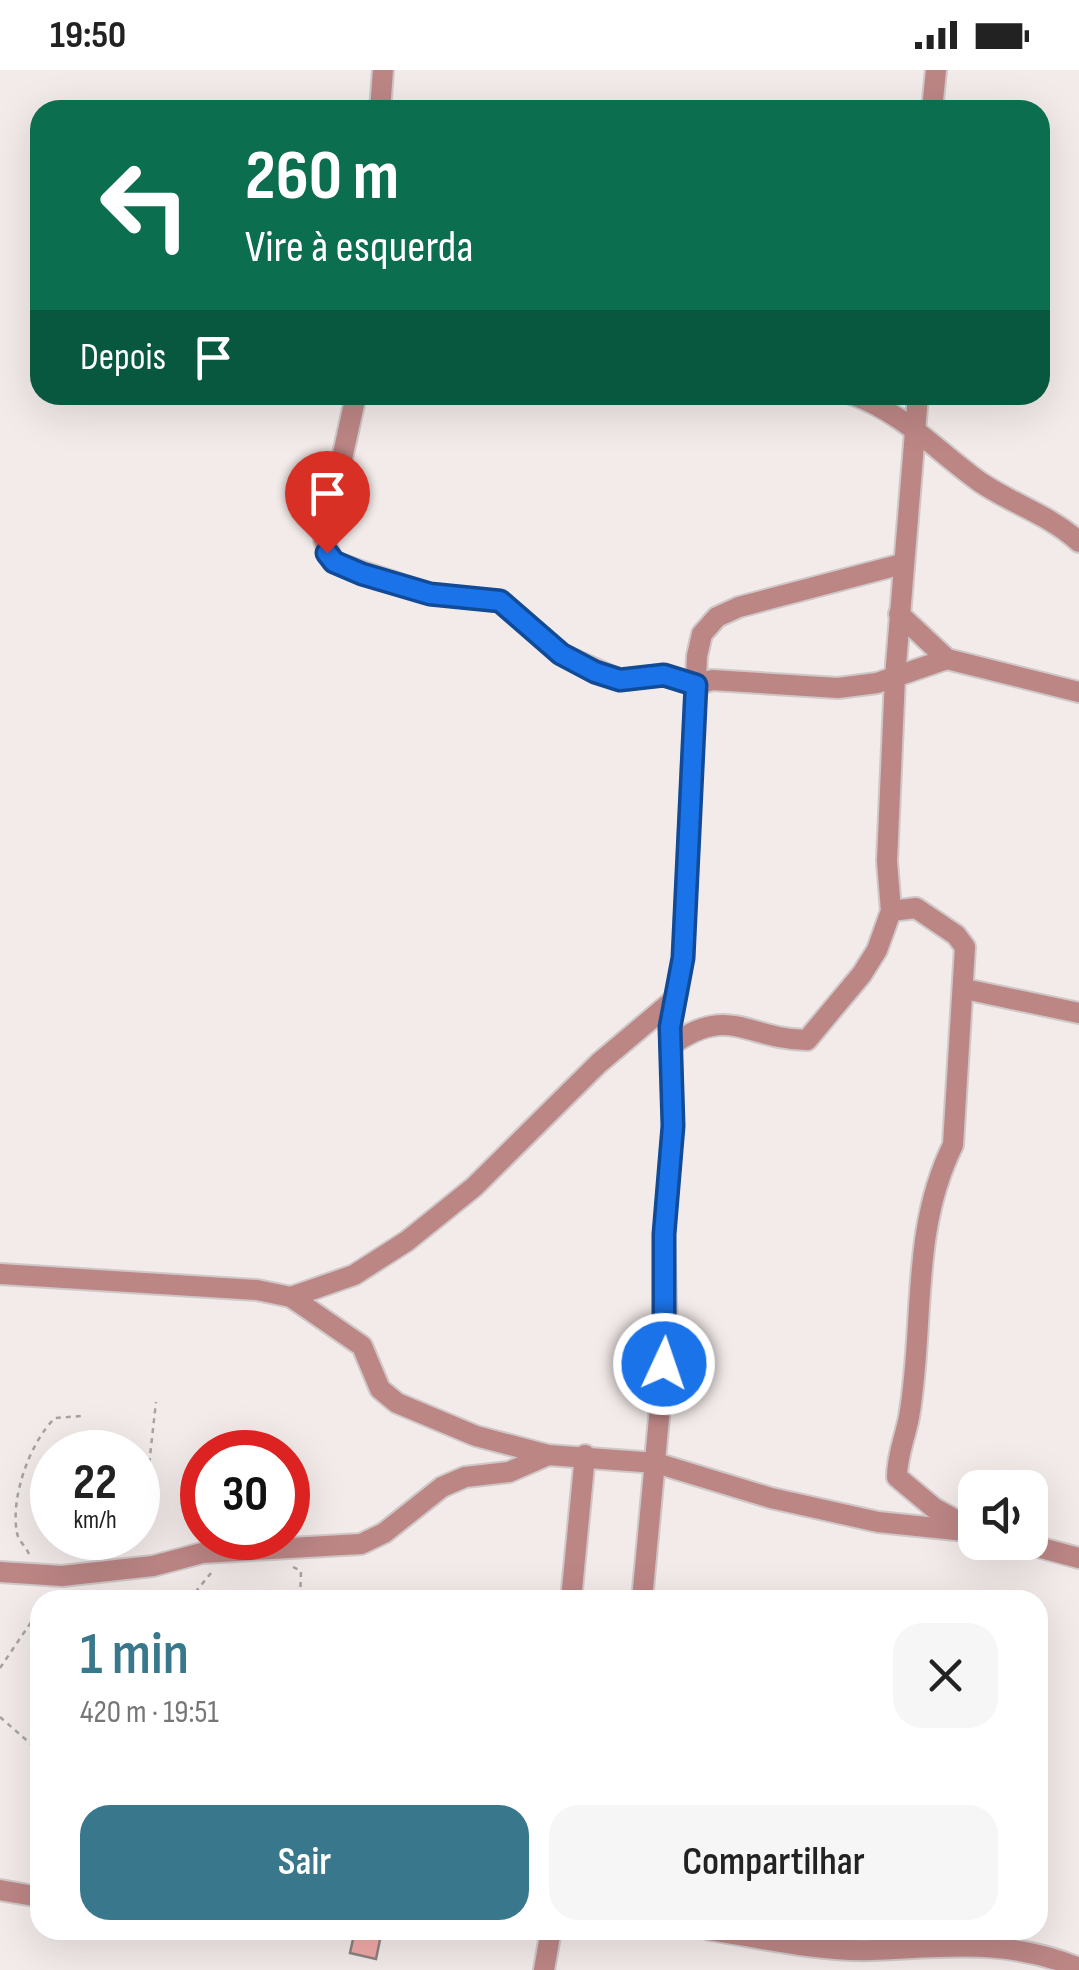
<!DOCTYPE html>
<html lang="pt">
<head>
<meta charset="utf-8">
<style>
	body { margin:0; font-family:"Sofia Sans Condensed",sans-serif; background:#f6f6f6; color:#222; height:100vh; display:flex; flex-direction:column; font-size:38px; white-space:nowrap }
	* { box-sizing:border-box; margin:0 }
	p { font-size:32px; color:#767676 }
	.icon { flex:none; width:55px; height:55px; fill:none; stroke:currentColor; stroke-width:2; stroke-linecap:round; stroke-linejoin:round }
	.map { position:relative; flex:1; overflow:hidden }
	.side { position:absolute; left:30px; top:1520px; width:1018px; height:350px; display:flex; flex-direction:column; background:#fff; border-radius:30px; box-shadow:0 10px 40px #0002 }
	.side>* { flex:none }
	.guide { position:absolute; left:30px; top:30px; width:1020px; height:305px; border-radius:30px; box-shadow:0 10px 40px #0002; background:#0b6e4f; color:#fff; overflow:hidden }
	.controls { position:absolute; left:958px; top:1400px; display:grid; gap:20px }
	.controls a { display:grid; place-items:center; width:90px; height:90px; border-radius:20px; background:#fff; box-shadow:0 10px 40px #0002; font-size:50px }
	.speed { position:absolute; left:30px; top:1360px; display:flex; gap:20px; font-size:50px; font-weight:700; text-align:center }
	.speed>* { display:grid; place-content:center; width:130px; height:130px; border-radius:50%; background:#fff; box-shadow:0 10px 40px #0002; line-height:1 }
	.speed small { font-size:25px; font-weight:400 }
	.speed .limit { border:15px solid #d22; background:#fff; color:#111 }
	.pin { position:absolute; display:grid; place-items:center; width:85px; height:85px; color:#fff; margin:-102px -42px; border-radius:50% 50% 50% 0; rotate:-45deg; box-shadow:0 0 10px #0007 }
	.pin .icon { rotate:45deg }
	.me { position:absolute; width:110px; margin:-55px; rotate:3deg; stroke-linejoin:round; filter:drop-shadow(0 0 8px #0008) }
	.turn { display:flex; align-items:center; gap:35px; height:210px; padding:0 50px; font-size:45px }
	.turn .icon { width:130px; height:130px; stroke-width:2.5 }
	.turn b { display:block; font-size:70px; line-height:85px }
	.then { display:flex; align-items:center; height:95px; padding:0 50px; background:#0003; gap:20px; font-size:38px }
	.round { display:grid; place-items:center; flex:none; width:105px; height:105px; border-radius:30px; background:#f6f6f6 }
	.overview { display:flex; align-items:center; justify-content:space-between; height:170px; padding:0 50px }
	h1 { font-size:60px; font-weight:600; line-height:75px; color:#38778c }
	.primary-button { display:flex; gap:20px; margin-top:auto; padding:20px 50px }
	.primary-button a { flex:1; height:115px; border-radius:30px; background:#38778c; color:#fff; font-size:40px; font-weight:600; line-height:115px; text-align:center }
	.primary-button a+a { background:#f6f6f6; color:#222 }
	.status { display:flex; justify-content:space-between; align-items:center; height:70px; padding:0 50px; background:#fff; direction:ltr }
	.status svg { height:28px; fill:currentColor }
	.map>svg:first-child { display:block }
	.building { fill:#f2a9a7; stroke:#8a8382; stroke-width:2.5 }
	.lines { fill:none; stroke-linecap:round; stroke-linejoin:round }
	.minor-casing { stroke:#d0c8c8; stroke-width:24 }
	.path { stroke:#a8a2a2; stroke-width:2.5; stroke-dasharray:5 5; stroke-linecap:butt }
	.minor { stroke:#bc8685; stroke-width:20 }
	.route-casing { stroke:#114b97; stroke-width:25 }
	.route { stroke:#1a73e8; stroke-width:18 }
</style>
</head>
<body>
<div class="status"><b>19:50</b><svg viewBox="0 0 49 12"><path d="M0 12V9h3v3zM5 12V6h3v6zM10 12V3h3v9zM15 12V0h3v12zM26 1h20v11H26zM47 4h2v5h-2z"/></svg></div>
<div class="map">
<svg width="1079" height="1900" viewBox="0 0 1079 1900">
	<rect width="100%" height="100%" fill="#f3ebea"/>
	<!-- building -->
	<polygon class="building" points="355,1860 382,1860 376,1889 350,1883"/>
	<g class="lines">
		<defs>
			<g id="minor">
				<polyline points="380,40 383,0"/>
				<polyline points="932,40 936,0"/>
				<polyline points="356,325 324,470 333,492 430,524 500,531 561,584 620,610 663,605 696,615 712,610 838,618 877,613 947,589"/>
				<path d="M853,325C902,342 938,382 980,412C1012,434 1050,445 1079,472"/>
				<polyline points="899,544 947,589 1079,622"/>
				<path d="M891,841L916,838L956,865L965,877L953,1075C910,1162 925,1255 909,1347C905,1368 897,1385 897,1407L934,1438L967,1456"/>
				<polyline points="965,919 1079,943"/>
				<path d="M670,976C730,933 745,969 807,970L862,904L877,880L891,841L887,791L895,607L918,325"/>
				<polyline points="0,1204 257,1220 291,1227 362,1276 380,1319 397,1333 476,1366 548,1385 656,1393 771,1428 878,1452 975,1462"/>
				<polyline points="291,1227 354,1205 407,1171 474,1117 599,993 676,928"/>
				<polyline points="1019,1472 1079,1488"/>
				<polyline points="0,1502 62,1506 153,1496 202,1483 361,1474 384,1463 442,1417 465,1407 509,1402 548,1385"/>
				<polyline points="571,1530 585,1385"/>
				<polyline points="642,1530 667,1262 664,1164 673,1055 670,957 683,888 697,586 702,564 717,547 739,537 902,494"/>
				<polyline points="0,1820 40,1827"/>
				<path d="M710,1860C762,1868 820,1882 872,1880C947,1877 1007,1868 1079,1898"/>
				<polyline points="544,1900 551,1860"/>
			</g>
		</defs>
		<!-- minor casing -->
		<use href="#minor" class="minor-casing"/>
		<!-- path -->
		<g class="path">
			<polyline points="138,1417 147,1413 156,1332"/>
			<path d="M29,1484C26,1477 18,1470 17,1463C10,1428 30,1372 55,1348L82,1346"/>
			<polyline points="90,1485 96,1468"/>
			<polyline points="293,1497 301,1501 300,1530"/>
			<polyline points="189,1530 211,1503"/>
			<polyline points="0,1598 40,1539"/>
			<polyline points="37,1634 40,1636"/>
			<polyline points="0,1647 40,1682"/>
		</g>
		<!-- minor -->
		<use href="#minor" class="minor"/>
	</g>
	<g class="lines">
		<defs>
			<polyline id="route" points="327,483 334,492 362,504 430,524 500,531 561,584 595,602 620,610 664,605 696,615 683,888 670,957 673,1056 664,1164 664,1294"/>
		</defs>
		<!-- route casing -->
		<use href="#route" class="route-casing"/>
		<!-- route -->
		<use href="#route" class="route"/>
	</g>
</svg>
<div class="controls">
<a><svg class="icon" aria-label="sound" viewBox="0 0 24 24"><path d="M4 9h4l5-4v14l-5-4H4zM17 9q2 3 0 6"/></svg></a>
</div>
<div class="speed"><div>22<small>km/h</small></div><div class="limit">30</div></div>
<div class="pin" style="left:327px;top:483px;background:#d93025"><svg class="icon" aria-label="arrive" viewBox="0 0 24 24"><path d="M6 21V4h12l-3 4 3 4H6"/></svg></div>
<svg class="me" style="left:664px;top:1294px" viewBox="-20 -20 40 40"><circle r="17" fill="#1a73e8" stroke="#fff" stroke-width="3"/><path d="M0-11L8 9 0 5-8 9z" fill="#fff"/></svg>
<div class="guide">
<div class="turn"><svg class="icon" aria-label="left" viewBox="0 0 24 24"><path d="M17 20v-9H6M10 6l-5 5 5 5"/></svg><div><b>260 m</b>Vire à esquerda</div></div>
<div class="then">Depois<svg class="icon" aria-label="arrive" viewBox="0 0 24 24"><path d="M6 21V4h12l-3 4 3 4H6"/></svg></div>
</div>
<section class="side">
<div class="overview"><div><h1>1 min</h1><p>420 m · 19:51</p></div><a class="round"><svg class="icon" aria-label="close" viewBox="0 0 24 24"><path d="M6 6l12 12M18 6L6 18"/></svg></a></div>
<div class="primary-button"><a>Sair</a><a>Compartilhar</a></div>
</section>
</div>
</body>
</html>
